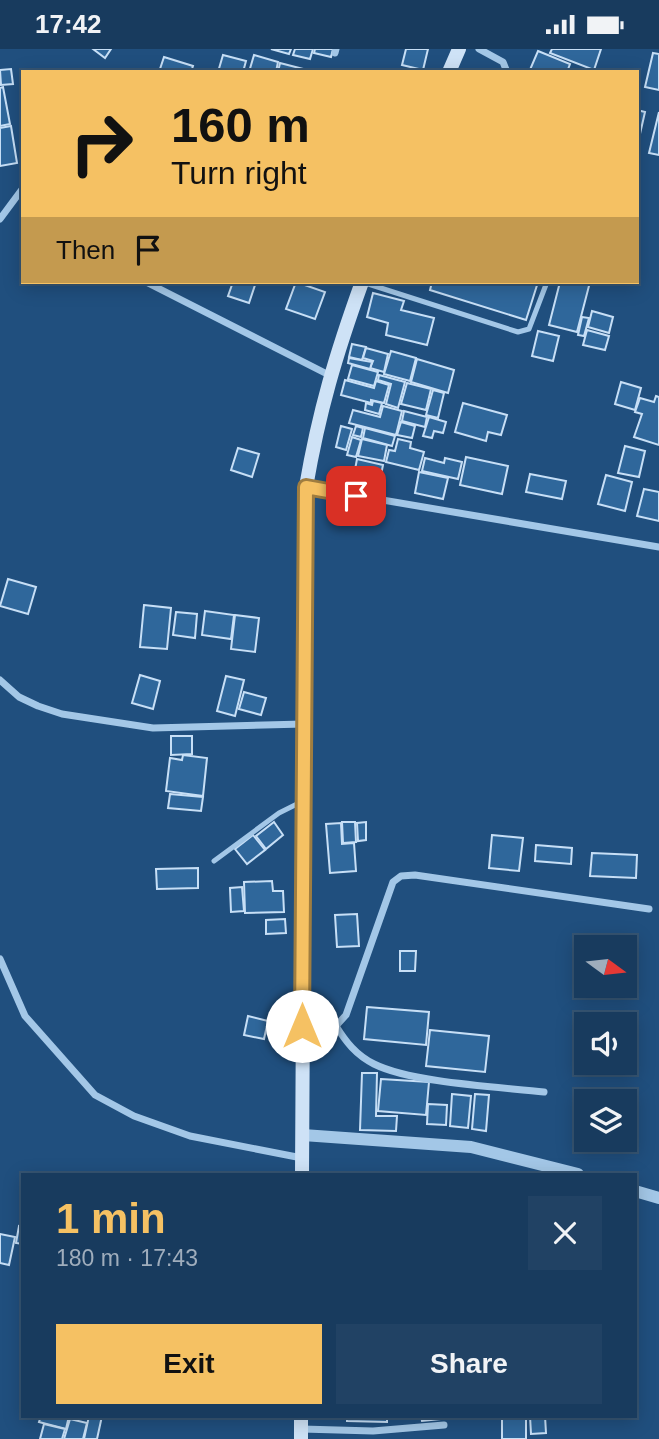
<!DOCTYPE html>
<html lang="en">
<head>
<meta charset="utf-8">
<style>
	body { margin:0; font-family:Arial,sans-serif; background:#214264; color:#f1f3f6; height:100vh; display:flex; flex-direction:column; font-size:26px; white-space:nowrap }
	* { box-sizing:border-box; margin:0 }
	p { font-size:23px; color:#9fadbc }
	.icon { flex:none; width:38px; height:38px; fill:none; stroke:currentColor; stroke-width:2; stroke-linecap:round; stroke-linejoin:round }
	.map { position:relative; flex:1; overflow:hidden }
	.panel { position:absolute; left:21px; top:1124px; width:616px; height:245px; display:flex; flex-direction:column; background:#183b5e; border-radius:0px; box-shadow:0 4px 18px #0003,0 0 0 2px #365573 }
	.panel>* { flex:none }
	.banner { position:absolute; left:21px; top:21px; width:618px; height:214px; border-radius:0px; box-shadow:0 4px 18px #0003,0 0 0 2px #365573; background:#f5c163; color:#111; overflow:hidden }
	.needle { width:46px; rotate:105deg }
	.tools { position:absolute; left:574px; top:886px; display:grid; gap:14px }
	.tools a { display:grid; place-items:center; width:63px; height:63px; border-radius:0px; background:#183b5e; box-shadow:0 4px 18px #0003,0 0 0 2px #365573; font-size:35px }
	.pin { position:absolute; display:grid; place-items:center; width:60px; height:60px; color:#fff; margin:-30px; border-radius:14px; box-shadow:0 4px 10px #0006 }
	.me { position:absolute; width:77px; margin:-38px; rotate:0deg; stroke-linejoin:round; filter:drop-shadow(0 0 5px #0008) }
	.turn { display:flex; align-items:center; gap:24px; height:147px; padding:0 35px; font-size:32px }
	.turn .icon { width:91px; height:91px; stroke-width:2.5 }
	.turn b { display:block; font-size:49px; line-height:60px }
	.then { display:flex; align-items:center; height:66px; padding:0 35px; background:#0003; gap:14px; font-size:26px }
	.round { display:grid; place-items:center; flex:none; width:74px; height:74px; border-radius:0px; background:#214264 }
	.headline { display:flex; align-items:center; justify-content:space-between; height:119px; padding:0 35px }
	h1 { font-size:42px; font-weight:800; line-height:52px; color:#f5c163 }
	.primary-button { display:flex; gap:14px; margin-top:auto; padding:14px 35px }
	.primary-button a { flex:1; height:80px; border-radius:0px; background:#f5c163; color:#111; font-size:28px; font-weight:800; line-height:80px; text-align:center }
	.primary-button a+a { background:#214264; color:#f1f3f6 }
	.status { display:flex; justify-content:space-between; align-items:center; height:49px; padding:0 35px; background:#183b5e; direction:ltr }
	.status svg { height:19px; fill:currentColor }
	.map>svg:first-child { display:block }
	.building { fill:#2f679b; stroke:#c7dff6; stroke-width:2 }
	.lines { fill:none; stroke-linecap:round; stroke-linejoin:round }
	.service { stroke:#a3c7e7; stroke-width:5 }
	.minor { stroke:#a3c7e7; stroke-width:7 }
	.tertiary { stroke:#a3c7e7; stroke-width:12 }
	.secondary { stroke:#cee2f6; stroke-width:14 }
	.route-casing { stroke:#9f7d40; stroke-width:18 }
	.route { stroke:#f5c163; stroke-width:12 }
</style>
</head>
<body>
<div class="status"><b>17:42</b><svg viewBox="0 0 49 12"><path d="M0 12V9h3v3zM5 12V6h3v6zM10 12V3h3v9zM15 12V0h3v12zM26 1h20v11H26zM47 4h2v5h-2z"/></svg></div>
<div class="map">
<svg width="659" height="1390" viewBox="0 0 659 1390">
	<rect width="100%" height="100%" fill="#204f7e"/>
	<!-- building -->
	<g class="building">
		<polygon points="93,0 111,0 105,9"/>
		<polygon points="271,0 291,0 289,5"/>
		<polygon points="295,0 313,0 310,10 293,6"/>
		<polygon points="315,0 333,0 331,8 314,4"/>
		<polygon points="406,0 428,0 423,21 402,16"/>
		<polygon points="552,0 601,0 594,21 550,4"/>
		<polygon points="538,2 570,15 567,23 529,23"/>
		<polygon points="653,4 659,5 659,41 645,38"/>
		<polygon points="223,6 246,12 243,23 218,23"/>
		<polygon points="254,6 278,13 276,23 249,23"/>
		<polygon points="164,8 193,17 191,23 159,23"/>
		<polygon points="280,14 315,23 278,23"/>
		<polygon points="11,20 13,35 1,36 0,21"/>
		<polygon points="3,38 10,75 0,77 0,39"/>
		<polygon points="637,61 645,63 640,85 637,84"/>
		<polygon points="659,63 659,106 649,104"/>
		<polygon points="11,77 17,114 0,117 0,79"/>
		<polygon points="233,233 256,233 249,254 228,247"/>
		<polygon points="296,233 325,243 315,270 286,260"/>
		<polygon points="432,233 538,233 526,271 430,241"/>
		<polygon points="560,233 590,233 577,283 549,276"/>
		<polygon points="373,244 404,252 401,261 434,269 427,296 386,286 388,274 367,268"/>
		<polygon points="592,262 613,268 609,284 588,278"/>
		<polygon points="582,268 589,269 584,287 578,286"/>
		<polygon points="587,281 609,287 605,301 583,296"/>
		<polygon points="538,282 559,287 553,312 532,307"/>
		<polygon points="352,295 366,298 362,311 349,308"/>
		<polygon points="366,299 388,305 384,323 370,319 373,312 363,309"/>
		<polygon points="391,302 416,309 410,332 384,325"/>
		<polygon points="349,309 372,313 370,320 348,314"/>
		<polygon points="417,310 454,321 448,344 411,333"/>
		<polygon points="352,316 378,323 374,337 348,330"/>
		<polygon points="379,326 405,333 398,359 386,355 391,335 378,331"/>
		<polygon points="345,331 374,339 376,332 389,336 384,354 371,351 371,354 341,346"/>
		<polygon points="621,333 641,339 635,361 615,355"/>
		<polygon points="407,334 431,340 426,361 401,355"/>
		<polygon points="433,341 444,344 438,369 426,366"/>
		<polygon points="656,347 659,348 659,396 634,388 642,365 635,363 640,349 654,353"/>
		<polygon points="373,352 382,354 379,365 365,361 366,354 372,356"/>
		<polygon points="463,354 507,366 501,386 488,383 486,392 455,383"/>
		<polygon points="383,357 402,362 396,386 349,374 353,361 380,368"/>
		<polygon points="404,362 427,368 425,378 402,372"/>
		<polygon points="429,368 446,373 443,384 434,382 432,389 423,387"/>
		<polygon points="401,373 415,377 412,389 397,386"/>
		<polygon points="341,377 352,380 346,401 336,398"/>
		<polygon points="356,377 363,379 361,388 353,386"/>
		<polygon points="365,379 395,387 392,397 363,389"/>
		<polygon points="352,388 361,391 356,408 347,406"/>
		<polygon points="362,390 387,396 384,412 358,407"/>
		<polygon points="398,390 411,393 410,399 424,403 419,421 386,413 389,401 395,402"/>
		<polygon points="625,397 645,402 639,428 618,424"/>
		<polygon points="238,399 259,405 252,428 231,421"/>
		<polygon points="466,408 508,417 502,445 460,436"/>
		<polygon points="425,409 444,414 445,409 462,413 458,430 422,422"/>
		<polygon points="357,410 383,416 379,436 353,431"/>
		<polygon points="419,423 448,429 443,450 415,444"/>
		<polygon points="530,425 566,432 562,450 526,443"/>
		<polygon points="606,426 632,433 625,462 598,455"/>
		<polygon points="644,440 659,443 659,472 637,467"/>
		<polygon points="8,530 36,538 28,565 0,557"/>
		<polygon points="144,556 171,559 167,600 140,598"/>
		<polygon points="205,562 234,566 231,590 202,586"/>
		<polygon points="176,563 197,565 195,589 173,586"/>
		<polygon points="235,566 259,569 255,603 231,600"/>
		<polygon points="140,626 160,632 153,660 132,654"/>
		<polygon points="226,627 244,631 235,667 217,662"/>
		<polygon points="244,643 266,649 261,666 239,660"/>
		<polygon points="171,687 192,687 192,705 171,706"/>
		<polygon points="183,706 207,709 203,747 166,742 170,709 182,711"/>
		<polygon points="170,745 203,748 201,762 168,759"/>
		<polygon points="274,773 283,786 266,800 256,787"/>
		<polygon points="342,773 355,773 356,793 343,794"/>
		<polygon points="366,773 366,791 358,792 357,774"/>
		<polygon points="341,774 342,795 354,794 356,822 330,824 326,775"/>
		<polygon points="253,786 265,801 247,815 235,800"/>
		<polygon points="492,786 523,789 519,822 489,819"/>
		<polygon points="536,796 572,799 571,815 535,812"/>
		<polygon points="592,804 637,806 636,829 590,827"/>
		<polygon points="198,819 198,839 157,840 156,820"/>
		<polygon points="272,832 273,842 283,842 284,863 245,864 244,833"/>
		<polygon points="242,838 244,862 231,863 230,839"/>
		<polygon points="357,865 359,897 337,898 335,866"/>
		<polygon points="285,870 286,884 266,885 266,871"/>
		<polygon points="400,902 416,902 415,922 400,922"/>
		<polygon points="367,958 429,963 426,996 364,990"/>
		<polygon points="248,967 268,972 264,990 244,986"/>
		<polygon points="430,981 489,987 485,1023 426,1017"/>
		<polygon points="362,1024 377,1024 376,1067 397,1067 396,1082 360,1081"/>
		<polygon points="381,1030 429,1033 426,1066 378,1062"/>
		<polygon points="452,1045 471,1047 468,1079 450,1077"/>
		<polygon points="475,1045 489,1046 486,1082 472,1080"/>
		<polygon points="428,1055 447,1056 446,1076 427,1075"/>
		<polygon points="19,1177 23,1178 23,1195 16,1194"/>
		<polygon points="0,1185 15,1188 9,1216 0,1214"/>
		<polygon points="41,1367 69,1367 66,1380 39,1373"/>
		<polygon points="89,1367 102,1367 97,1390 84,1390"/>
		<polygon points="347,1367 387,1367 387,1373 347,1372"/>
		<polygon points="421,1367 440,1367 440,1370 422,1372"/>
		<rect x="502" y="1367" width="24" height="23"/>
		<polygon points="530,1367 545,1367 546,1384 531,1385"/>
		<polygon points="70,1370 87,1374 83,1390 64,1390"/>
		<polygon points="44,1375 65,1380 62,1390 40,1390"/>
	</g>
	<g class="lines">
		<!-- service -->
		<g class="service">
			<polyline points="362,233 518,283 529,280 547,233"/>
			<polyline points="214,812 279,764 301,753"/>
		</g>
		<!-- minor -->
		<g class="minor">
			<polyline points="479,0 503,13 507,23"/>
			<polyline points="335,4 336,0"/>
			<polyline points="0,170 23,139"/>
			<polyline points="146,233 329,326"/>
			<polyline points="306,438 659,498"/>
			<polyline points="0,631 19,648 38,657 62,665 153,679 304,675"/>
			<polyline points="0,910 25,967 95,1046 134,1067 190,1087 302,1109"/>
			<polyline points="302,977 336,977 346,966 393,833 401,827 415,826 649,860"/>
			<path d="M336,977C346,993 356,1006 374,1015C412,1034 500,1038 544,1043"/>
			<polyline points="302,1380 373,1382 444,1376"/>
		</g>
		<!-- tertiary -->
		<g class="tertiary">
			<polyline points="303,1086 471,1098 578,1125"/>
			<polyline points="635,1142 659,1149"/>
		</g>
		<!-- secondary -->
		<g class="secondary">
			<polyline points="449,23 459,0"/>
			<path d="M302,1125L306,438C319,362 336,305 362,233"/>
			<polyline points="301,1390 301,1367"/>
		</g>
	</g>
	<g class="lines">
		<defs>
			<polyline id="route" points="302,977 306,438 356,447"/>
		</defs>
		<!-- route casing -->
		<use href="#route" class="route-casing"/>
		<!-- route -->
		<use href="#route" class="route"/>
	</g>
</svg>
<div class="tools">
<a><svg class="needle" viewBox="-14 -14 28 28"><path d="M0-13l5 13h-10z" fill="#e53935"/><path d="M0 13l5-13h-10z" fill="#9fadbc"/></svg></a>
<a><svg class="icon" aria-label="sound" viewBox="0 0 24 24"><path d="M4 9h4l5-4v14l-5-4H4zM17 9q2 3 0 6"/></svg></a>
<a><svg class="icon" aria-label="layers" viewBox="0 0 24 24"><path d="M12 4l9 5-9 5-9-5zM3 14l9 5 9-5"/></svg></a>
</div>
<div class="pin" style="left:356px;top:447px;background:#d93025"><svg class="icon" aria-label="arrive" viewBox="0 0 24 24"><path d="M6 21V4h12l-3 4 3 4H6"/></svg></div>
<svg class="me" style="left:302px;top:977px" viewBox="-20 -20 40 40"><circle r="19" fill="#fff"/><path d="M0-13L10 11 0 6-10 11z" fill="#f5c163"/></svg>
<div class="banner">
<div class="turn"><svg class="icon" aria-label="right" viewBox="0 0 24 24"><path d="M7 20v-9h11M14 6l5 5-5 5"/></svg><div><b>160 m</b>Turn right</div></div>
<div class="then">Then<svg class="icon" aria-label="arrive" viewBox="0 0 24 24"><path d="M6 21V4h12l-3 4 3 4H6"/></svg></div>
</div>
<section class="panel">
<div class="headline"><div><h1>1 min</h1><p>180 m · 17:43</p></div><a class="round"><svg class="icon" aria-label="close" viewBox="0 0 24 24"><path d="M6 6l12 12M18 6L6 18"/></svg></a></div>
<div class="primary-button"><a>Exit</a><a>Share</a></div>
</section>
</div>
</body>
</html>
